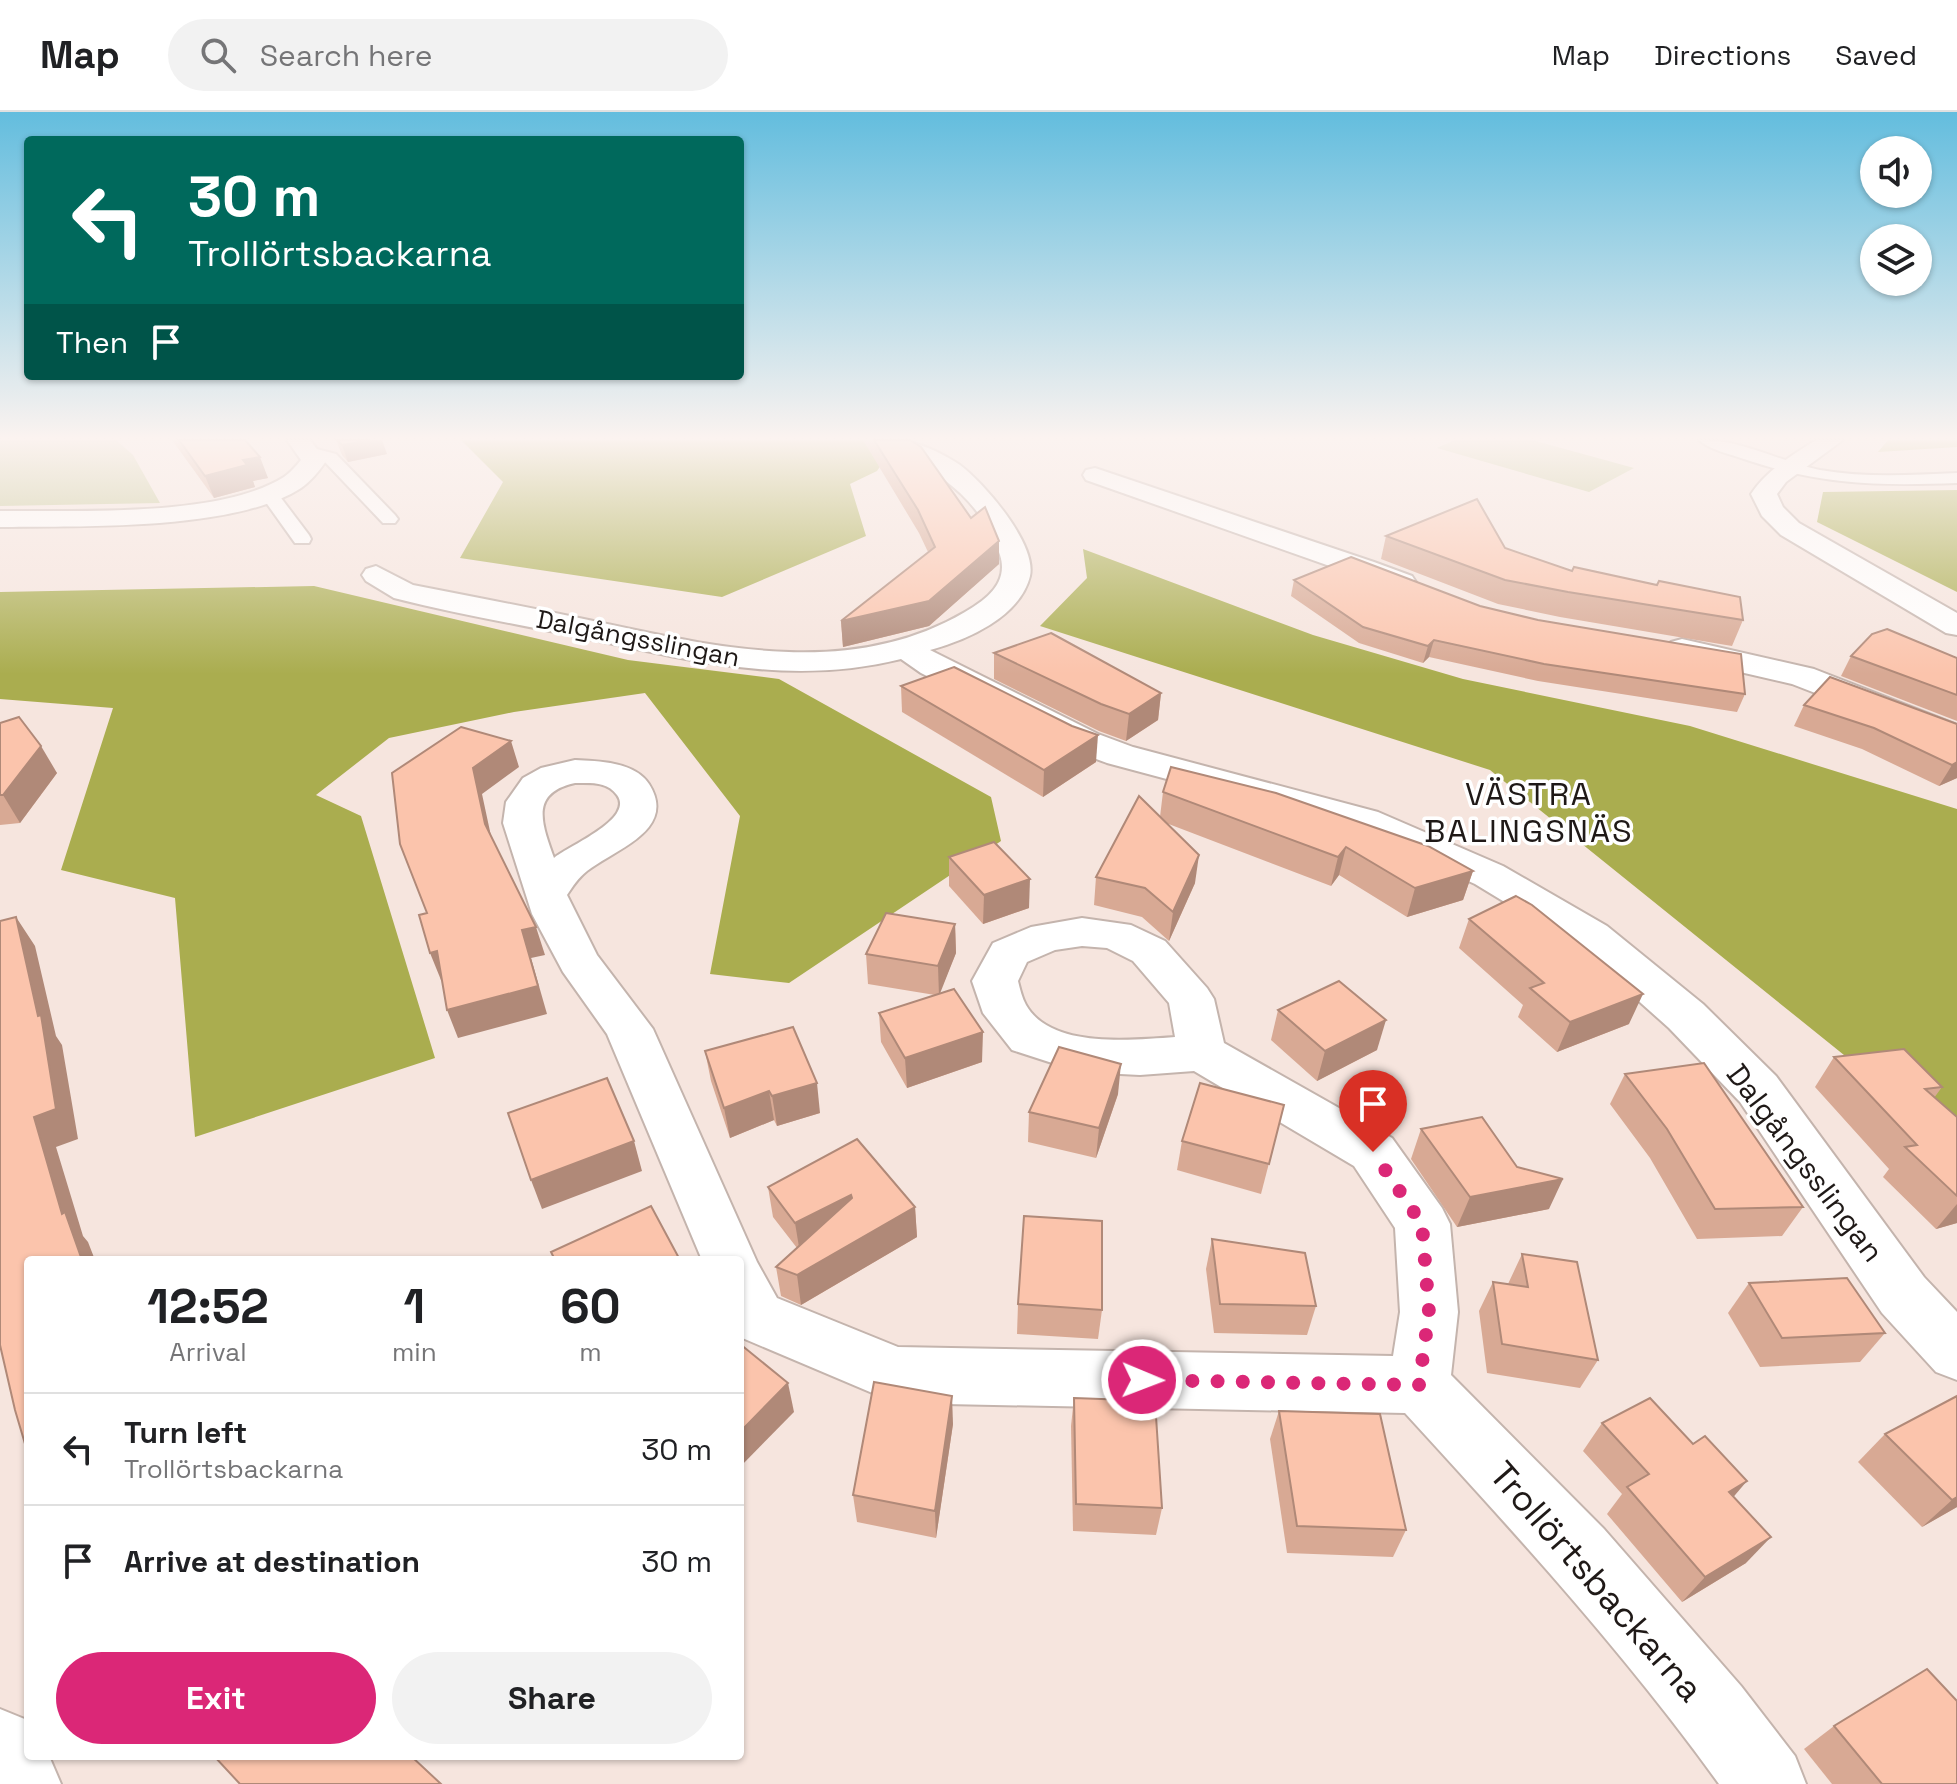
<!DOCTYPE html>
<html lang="en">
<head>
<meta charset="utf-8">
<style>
	body { margin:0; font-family:"Space Grotesk",sans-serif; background:#f2f2f2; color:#202124; height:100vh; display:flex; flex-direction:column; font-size:30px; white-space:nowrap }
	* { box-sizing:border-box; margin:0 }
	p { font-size:26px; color:#757577 }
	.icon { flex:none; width:44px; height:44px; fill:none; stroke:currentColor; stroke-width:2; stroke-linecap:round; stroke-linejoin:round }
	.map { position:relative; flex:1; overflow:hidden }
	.sheet { position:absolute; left:24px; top:1144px; width:720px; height:504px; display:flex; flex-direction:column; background:#fff; border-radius:8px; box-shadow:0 2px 6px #0004 }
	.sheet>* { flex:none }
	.top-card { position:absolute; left:24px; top:24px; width:720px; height:244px; border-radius:8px; box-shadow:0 2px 6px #0004; background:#00695c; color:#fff; overflow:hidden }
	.tools { position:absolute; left:1860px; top:24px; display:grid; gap:16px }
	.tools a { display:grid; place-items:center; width:72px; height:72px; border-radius:50%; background:#fff; box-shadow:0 2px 6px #0004; font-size:40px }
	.pin { position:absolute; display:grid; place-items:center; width:68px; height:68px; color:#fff; margin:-82px -34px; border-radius:50% 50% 50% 0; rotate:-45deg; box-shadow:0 0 8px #0007 }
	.pin .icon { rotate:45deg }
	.me { position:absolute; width:88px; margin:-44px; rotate:91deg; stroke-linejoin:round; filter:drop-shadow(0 0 6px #0008) }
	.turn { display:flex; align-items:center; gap:28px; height:168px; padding:0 32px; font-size:36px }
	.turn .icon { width:104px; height:104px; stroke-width:2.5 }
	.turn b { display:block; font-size:56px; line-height:68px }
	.then { display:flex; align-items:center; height:76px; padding:0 32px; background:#0003; gap:16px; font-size:30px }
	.eta { display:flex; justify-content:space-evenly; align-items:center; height:136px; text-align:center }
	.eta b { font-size:48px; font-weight:700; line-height:56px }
	.action { display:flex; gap:16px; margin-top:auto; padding:16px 32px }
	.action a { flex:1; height:92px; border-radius:48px; background:#db2777; color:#fff; font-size:32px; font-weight:700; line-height:92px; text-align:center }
	.action a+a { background:#f2f2f2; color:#202124 }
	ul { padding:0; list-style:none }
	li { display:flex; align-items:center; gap:24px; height:112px; padding:0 32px; border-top:2px solid #e0e0e0 }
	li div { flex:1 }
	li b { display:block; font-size:30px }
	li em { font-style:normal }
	header { display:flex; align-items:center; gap:48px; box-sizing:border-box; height:112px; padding:0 40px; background:#fff; border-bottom:2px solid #e0e0e0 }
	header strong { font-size:38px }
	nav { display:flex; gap:44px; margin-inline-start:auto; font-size:28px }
	.search { width:560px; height:72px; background:#f2f2f2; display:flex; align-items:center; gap:20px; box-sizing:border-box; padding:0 28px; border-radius:44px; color:#757577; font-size:30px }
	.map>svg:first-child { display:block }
	.green { fill:#bec289 }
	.forest { fill:#aaad4f }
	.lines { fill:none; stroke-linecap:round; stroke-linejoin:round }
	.service-casing { stroke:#c4b4ad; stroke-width:4 }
	.minor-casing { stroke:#c4b4ad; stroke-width:4 }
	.service { fill:#fff; fill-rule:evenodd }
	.minor { fill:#fff; fill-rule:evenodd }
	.wall { fill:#d8a994 }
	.shaded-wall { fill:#b08978 }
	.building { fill:#fbc4ac; stroke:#b08978; stroke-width:2 }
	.route { stroke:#db2777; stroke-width:14; stroke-dasharray:0 25.2 }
	.labels { text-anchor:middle; stroke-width:7; stroke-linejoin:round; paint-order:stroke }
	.far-street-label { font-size:26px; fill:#1f1917; stroke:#fff }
	.street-label { font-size:30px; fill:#1f1917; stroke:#fff }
	.neighbourhood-label { font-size:32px; letter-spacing:2px; fill:#1f1917; stroke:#fff }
	.near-street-label { font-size:36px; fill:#1f1917; stroke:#fff }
</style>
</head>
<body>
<header>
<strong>Map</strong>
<div class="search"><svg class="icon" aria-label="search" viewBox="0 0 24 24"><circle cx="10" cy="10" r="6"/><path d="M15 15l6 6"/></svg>Search here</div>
<nav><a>Map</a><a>Directions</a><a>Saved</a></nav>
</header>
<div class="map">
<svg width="1957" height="1672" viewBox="0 0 1957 1672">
	<rect width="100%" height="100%" fill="#f6e5de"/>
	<!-- green -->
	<g class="green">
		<polygon points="0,328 116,328 133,343 160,391 0,394"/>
		<polygon points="1455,328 1532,328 1634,356 1589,380 1437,336"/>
	</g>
	<!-- forest -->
	<g class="forest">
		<polygon points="461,328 892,328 896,331 877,359 850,372 866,424 722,485 460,446 503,370"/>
		<polygon points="1888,328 1957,328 1957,335 1878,340"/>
		<polygon points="1957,378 1957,480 1817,410 1823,380"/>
		<polygon points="1083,437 1313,523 1463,567 1690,614 1957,697 1957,1034 1490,658 1040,514 1087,466"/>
		<polygon points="314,474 628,548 779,567 991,685 1001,729 789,871 710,862 740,704 645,581 514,600 389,626 316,683 361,704 435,946 195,1025 175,786 61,758 113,596 0,587 0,480"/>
	</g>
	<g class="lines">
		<defs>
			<g id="service">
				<path d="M1699,328C1739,326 1780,350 1820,358C1866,366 1911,363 1957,361V371C1877,374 1821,373 1744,347C1730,342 1710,338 1699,328Z"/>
				<polygon points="309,335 336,342 395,403 398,407 395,411 383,411 324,349 303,343 303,337"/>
				<polygon points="269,377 275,378 309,423 311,427 309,431 295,431 260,382"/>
			</g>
			<g id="minor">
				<path d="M287,328H310L326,349C320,358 310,370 301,376C235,419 79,414 0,415V399C76,398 219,406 284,365C290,361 296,354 301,348Z"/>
				<path d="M1816,328H1843L1786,370L1777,382L1783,395L1799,411L1957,501V523L1946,521L1781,423L1762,404L1751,382C1768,357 1791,344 1816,328Z"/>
				<path d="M910,330C927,334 945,343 960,353C984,371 1037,432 1030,464C1020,505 967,528 930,538L1098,622L1133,635L1378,700L1503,754L1607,814L1703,892L1776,964L1924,1165L1957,1200V1268L1936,1260L1882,1201L1740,990L1669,916L1577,834L1475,772L1350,716L1107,651L1072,638L921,561L901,547C788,575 690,548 580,525C518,512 455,502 394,486L366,469L362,463L366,457L376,454L413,473C475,485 537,497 598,510C720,536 851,567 965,500C986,488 1009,471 1000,443C984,394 946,364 902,342L898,337L902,332Z"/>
				<polygon points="1095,356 1374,450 1412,464 1416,470 1412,476 1402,479 1392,476 1086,368 1083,363 1086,358"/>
				<polygon points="1682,527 1814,557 1957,613 1957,636 1792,572 1671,544 1666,537 1671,530"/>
				<path d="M575,648C599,649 635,650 649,672C678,718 615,737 587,759C578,766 573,774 567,783L597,843L653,917L757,1150L777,1186L898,1235L1393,1244L1400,1200L1395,1116L1354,1054L1194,959L1140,963L1080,960L1012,938L983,901L972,869L993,831L1031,815L1082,806L1131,813L1165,829L1207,876L1214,887L1224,931L1392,1026L1442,1096L1450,1112L1458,1200L1451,1263L1604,1417L1741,1574L1795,1644L1806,1672H1719C1624,1540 1515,1421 1405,1301L896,1291L740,1225V1148H702L607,922L563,860L532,802L503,711L506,690L523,666L541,656ZM575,671C590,671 607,669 617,683C635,707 568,734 554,746C542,712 529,681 575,671ZM1082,834L1107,836L1133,849L1169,891L1175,925C1132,928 1051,937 1026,893C1022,886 1020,877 1018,869L1027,850L1055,838Z"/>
				<polygon points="0,1597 27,1608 28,1644 49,1644 61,1672 0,1672"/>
			</g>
		</defs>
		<!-- service casing -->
		<use href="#service" class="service-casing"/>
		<!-- minor casing -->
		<use href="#minor" class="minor-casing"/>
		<!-- service -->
		<use href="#service" class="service"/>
		<!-- minor -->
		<use href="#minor" class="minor"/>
	</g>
	<!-- wall -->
	<g class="wall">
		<polygon points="172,328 245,328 268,366 253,369 255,375 214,386"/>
		<polygon points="336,328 387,342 348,350 342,343"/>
		<polygon points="863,328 910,328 999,452 929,514 843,535 841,509 928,440 919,421"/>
		<polygon points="1386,424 1505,436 1572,459 1743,508 1732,534 1560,505 1498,492 1381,447"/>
		<polygon points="1294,468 1480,494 1745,582 1737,600 1538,569 1429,545 1423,551 1359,531 1291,484"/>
		<polygon points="994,541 1161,581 1158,608 1126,629 1099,619 994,567"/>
		<polygon points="1851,544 1957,546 1957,609 1841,564"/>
		<polygon points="901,574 1096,650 1043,685 902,600"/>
		<polygon points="1804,593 1957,612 1957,666 1939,674 1862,637 1794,614"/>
		<polygon points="0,611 57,661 20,711 0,713"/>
		<polygon points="1163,680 1473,759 1463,788 1407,805 1339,763 1331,774 1166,711 1195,771 1169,829 1142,805 1094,793 1096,765 1160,705"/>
		<polygon points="949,745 1029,796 983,812 949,774"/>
		<polygon points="1469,807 1629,912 1557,940 1518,905 1523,893 1459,836"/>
		<polygon points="955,812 956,841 939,882 982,950 907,976 881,930 879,901 935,883 868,872 866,842"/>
		<polygon points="1278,898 1377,938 1317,969 1271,928"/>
		<polygon points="705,939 820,1001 777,1014 774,1008 730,1026 711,969"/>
		<polygon points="1834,945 1942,975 1934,986 1957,1005 1957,1111 1936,1117 1883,1065 1889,1057 1815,975"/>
		<polygon points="1625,962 1803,1095 1782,1124 1697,1127 1650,1046 1610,992"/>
		<polygon points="1118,982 1096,1046 1028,1030 1029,1000"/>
		<polygon points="1284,993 1261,1082 1177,1058 1182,1029"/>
		<polygon points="1421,1017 1517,1055 1549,1097 1457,1115 1411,1047"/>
		<polygon points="857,1027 915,1095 917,1125 801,1193 781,1184 776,1155 797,1136 773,1105 768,1075"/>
		<polygon points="1212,1127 1316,1194 1307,1223 1214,1221 1206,1157"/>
		<polygon points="1522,1142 1598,1248 1580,1276 1487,1261 1479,1199 1493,1170 1508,1172"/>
		<polygon points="1749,1171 1885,1221 1860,1250 1760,1255 1728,1201"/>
		<polygon points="1018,1192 1102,1198 1098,1227 1017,1222"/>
		<polygon points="1957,1284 1957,1395 1922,1415 1858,1350 1885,1322"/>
		<polygon points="1074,1286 1162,1396 1156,1423 1073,1419 1071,1314"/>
		<polygon points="1279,1299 1406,1418 1393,1445 1287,1441 1270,1327"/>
		<polygon points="1602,1311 1733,1385 1746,1451 1682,1490 1607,1402 1622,1382 1583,1339"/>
		<polygon points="953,1312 936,1426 857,1410 853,1383"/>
		<polygon points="1834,1614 1957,1672 1832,1672 1804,1637"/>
	</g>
	<!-- shaded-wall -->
	<g class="shaded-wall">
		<polygon points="370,328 382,328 387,342 348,350 342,333"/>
		<polygon points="260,345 268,366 253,369 255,375 214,386 205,364 243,348"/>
		<polygon points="999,429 999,452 929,514 843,535 841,509"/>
		<polygon points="1434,528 1429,545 1423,551 1428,534"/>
		<polygon points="1161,581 1158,608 1126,629 1129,602"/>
		<polygon points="1098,623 1096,650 1043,685 1044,658"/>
		<polygon points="511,629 519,655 482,682 494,738 485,712 473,656"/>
		<polygon points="41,634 57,661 20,711 3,683"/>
		<polygon points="1957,650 1957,666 1939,674 1952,653"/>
		<polygon points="1346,735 1339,763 1331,774 1338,745"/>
		<polygon points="1199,743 1195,771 1169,829 1173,800"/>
		<polygon points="1473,759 1463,788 1407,805 1415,776"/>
		<polygon points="1030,767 1029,796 983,812 984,783"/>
		<polygon points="16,805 35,834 56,924 62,933 78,1027 56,1035 83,1124 88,1130 95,1148 82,1148 62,1102 34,1005 38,904"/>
		<polygon points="955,812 956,841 939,884 938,854"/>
		<polygon points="536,815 545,843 531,846 547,902 458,926 447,898 522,818"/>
		<polygon points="437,839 448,866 441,868 430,841"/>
		<polygon points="1643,882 1629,912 1557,940 1570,910"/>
		<polygon points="1386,908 1377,938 1317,969 1325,939"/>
		<polygon points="983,920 982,950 907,976 905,946"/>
		<polygon points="1121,952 1118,982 1096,1046 1099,1016"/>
		<polygon points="817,971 820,1001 777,1014 772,984"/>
		<polygon points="769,979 774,1008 730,1026 724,996"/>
		<polygon points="634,1029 642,1059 542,1097 531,1068"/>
		<polygon points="1563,1067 1549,1097 1457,1115 1470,1085"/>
		<polygon points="851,1083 854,1113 800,1141 795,1111"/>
		<polygon points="1957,1092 1957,1111 1936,1117"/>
		<polygon points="915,1095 917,1125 801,1193 797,1163"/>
		<polygon points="788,1271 794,1300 740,1355 740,1320"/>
		<polygon points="952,1284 953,1312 936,1426 935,1399"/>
		<polygon points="1747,1369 1724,1396 1729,1380"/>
		<polygon points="1957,1385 1957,1395 1922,1415 1952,1388"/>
		<polygon points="1771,1425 1746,1451 1682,1490 1705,1465"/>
	</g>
	<!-- building -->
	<g class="building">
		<polygon points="179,328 245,328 260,345 243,348 247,353 205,364"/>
		<polygon points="337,328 370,328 342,333"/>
		<polygon points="874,328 910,328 921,335 971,406 985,395 999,429 929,489 841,509 935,435 918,398"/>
		<polygon points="1477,387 1505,436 1572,459 1574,455 1657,473 1659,469 1740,485 1743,508 1568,480 1505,468 1386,424"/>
		<polygon points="1351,445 1480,494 1538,508 1741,542 1745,582 1544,552 1434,528 1428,534 1363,515 1294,468"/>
		<polygon points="1887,517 1957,546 1957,583 1851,544 1872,522"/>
		<polygon points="1051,521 1161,581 1129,602 1101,592 994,541"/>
		<polygon points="954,555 1072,614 1098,623 1044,658 901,574"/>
		<polygon points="1830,565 1957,612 1957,650 1952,653 1874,616 1804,593"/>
		<polygon points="19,605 41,634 3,683 0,683 0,611"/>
		<polygon points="461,615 511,629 473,656 485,712 536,815 522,818 538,874 447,898 437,839 430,841 419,803 427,801 400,732 392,661"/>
		<polygon points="1171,655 1276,681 1428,734 1473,759 1415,776 1346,735 1338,745 1163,680"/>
		<polygon points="1139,684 1199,743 1173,800 1145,776 1096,765"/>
		<polygon points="994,730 1030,767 984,783 949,745"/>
		<polygon points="1516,784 1532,793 1643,882 1570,910 1530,876 1544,871 1469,807"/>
		<polygon points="886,801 955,812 938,854 866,842"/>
		<polygon points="16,805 38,904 41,903 56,997 34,1005 62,1102 65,1100 82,1148 28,1148 28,1342 15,1298 0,1233 0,809"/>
		<polygon points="1339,869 1386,908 1325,939 1278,898"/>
		<polygon points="954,877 983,920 905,946 879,901"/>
		<polygon points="793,915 817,971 772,984 769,979 724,996 705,939"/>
		<polygon points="1059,935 1121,952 1099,1016 1029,1000"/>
		<polygon points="1904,937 1942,975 1925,977 1957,1005 1957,1084 1905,1035 1917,1033 1834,945"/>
		<polygon points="1704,951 1803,1095 1715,1097 1667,1017 1625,962"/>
		<polygon points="607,966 634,1029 531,1068 508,1001"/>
		<polygon points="1200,971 1284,993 1269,1052 1182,1029"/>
		<polygon points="1482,1005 1517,1055 1563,1067 1470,1085 1421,1017"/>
		<polygon points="857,1027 915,1095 797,1163 776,1155 852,1086 851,1083 795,1111 768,1075"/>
		<polygon points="651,1094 680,1148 555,1148 551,1140"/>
		<polygon points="1024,1104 1102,1109 1102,1198 1018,1192"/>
		<polygon points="1212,1127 1305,1141 1316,1194 1220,1192"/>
		<polygon points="1522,1142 1577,1150 1598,1248 1502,1232 1493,1170 1528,1175"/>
		<polygon points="1847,1166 1885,1221 1782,1226 1749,1171"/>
		<polygon points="740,1232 788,1271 740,1320"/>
		<polygon points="874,1270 952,1284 935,1399 853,1383"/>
		<polygon points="1957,1284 1957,1385 1952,1388 1885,1322"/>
		<polygon points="1074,1286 1155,1289 1162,1396 1076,1392"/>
		<polygon points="1650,1286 1693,1332 1705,1324 1747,1369 1729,1380 1771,1425 1705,1465 1627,1375 1649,1362 1602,1311"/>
		<polygon points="1279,1299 1380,1302 1406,1418 1297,1414"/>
		<polygon points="1927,1557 1957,1589 1957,1672 1882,1672 1834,1614"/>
		<polygon points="214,1644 411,1644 441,1672 240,1672"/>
	</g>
	<!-- sky -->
	<linearGradient id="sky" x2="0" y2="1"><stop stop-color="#63bdde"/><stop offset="0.58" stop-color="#fbf3f0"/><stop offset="1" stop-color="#fbf3f0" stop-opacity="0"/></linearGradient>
	<rect width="1957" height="562" fill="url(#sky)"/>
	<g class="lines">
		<!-- route -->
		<polyline class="route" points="1142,1268 1419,1273 1429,1200 1422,1112 1373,1040"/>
	</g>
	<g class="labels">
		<!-- far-street labels -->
		<g class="far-street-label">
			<text transform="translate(638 526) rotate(11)" y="9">Dalgångsslingan</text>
		</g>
		<!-- street labels -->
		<g class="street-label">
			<text transform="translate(1805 1051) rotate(53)" y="10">Dalgångsslingan</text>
		</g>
		<!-- neighbourhood labels -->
		<g class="neighbourhood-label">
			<text x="1529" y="693">VÄSTRA<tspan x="1529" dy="37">BALINGSNÄS</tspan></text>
		</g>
		<!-- near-street labels -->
		<g class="near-street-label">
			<text transform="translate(1597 1469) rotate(49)" y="13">Trollörtsbackarna</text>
		</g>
	</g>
</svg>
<div class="tools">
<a><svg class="icon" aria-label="sound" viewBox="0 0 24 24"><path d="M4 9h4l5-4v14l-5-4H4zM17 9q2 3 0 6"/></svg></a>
<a><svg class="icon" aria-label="layers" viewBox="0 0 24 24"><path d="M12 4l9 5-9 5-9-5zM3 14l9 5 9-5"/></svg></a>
</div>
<div class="pin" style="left:1373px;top:1040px;background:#d93025"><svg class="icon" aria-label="arrive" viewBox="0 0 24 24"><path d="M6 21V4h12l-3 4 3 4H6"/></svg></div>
<svg class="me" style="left:1142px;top:1268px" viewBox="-20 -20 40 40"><circle r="17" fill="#db2777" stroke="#fff" stroke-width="3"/><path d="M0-11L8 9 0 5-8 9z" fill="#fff"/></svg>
<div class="top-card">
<div class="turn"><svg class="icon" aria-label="left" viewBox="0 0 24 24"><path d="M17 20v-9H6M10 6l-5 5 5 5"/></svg><div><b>30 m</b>Trollörtsbackarna</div></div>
<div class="then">Then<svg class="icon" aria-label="arrive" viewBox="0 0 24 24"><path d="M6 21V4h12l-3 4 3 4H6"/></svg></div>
</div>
<section class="sheet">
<div class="eta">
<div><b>12:52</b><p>Arrival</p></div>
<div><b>1</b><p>min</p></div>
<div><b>60</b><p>m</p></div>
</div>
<ul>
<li><svg class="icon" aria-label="left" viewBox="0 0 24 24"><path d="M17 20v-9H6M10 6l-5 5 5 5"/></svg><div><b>Turn left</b><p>Trollörtsbackarna</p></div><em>30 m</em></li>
<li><svg class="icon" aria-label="arrive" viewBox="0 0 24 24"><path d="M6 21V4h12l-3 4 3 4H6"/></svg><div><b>Arrive at destination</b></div><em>30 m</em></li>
</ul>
<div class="action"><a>Exit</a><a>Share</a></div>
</section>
</div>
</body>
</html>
